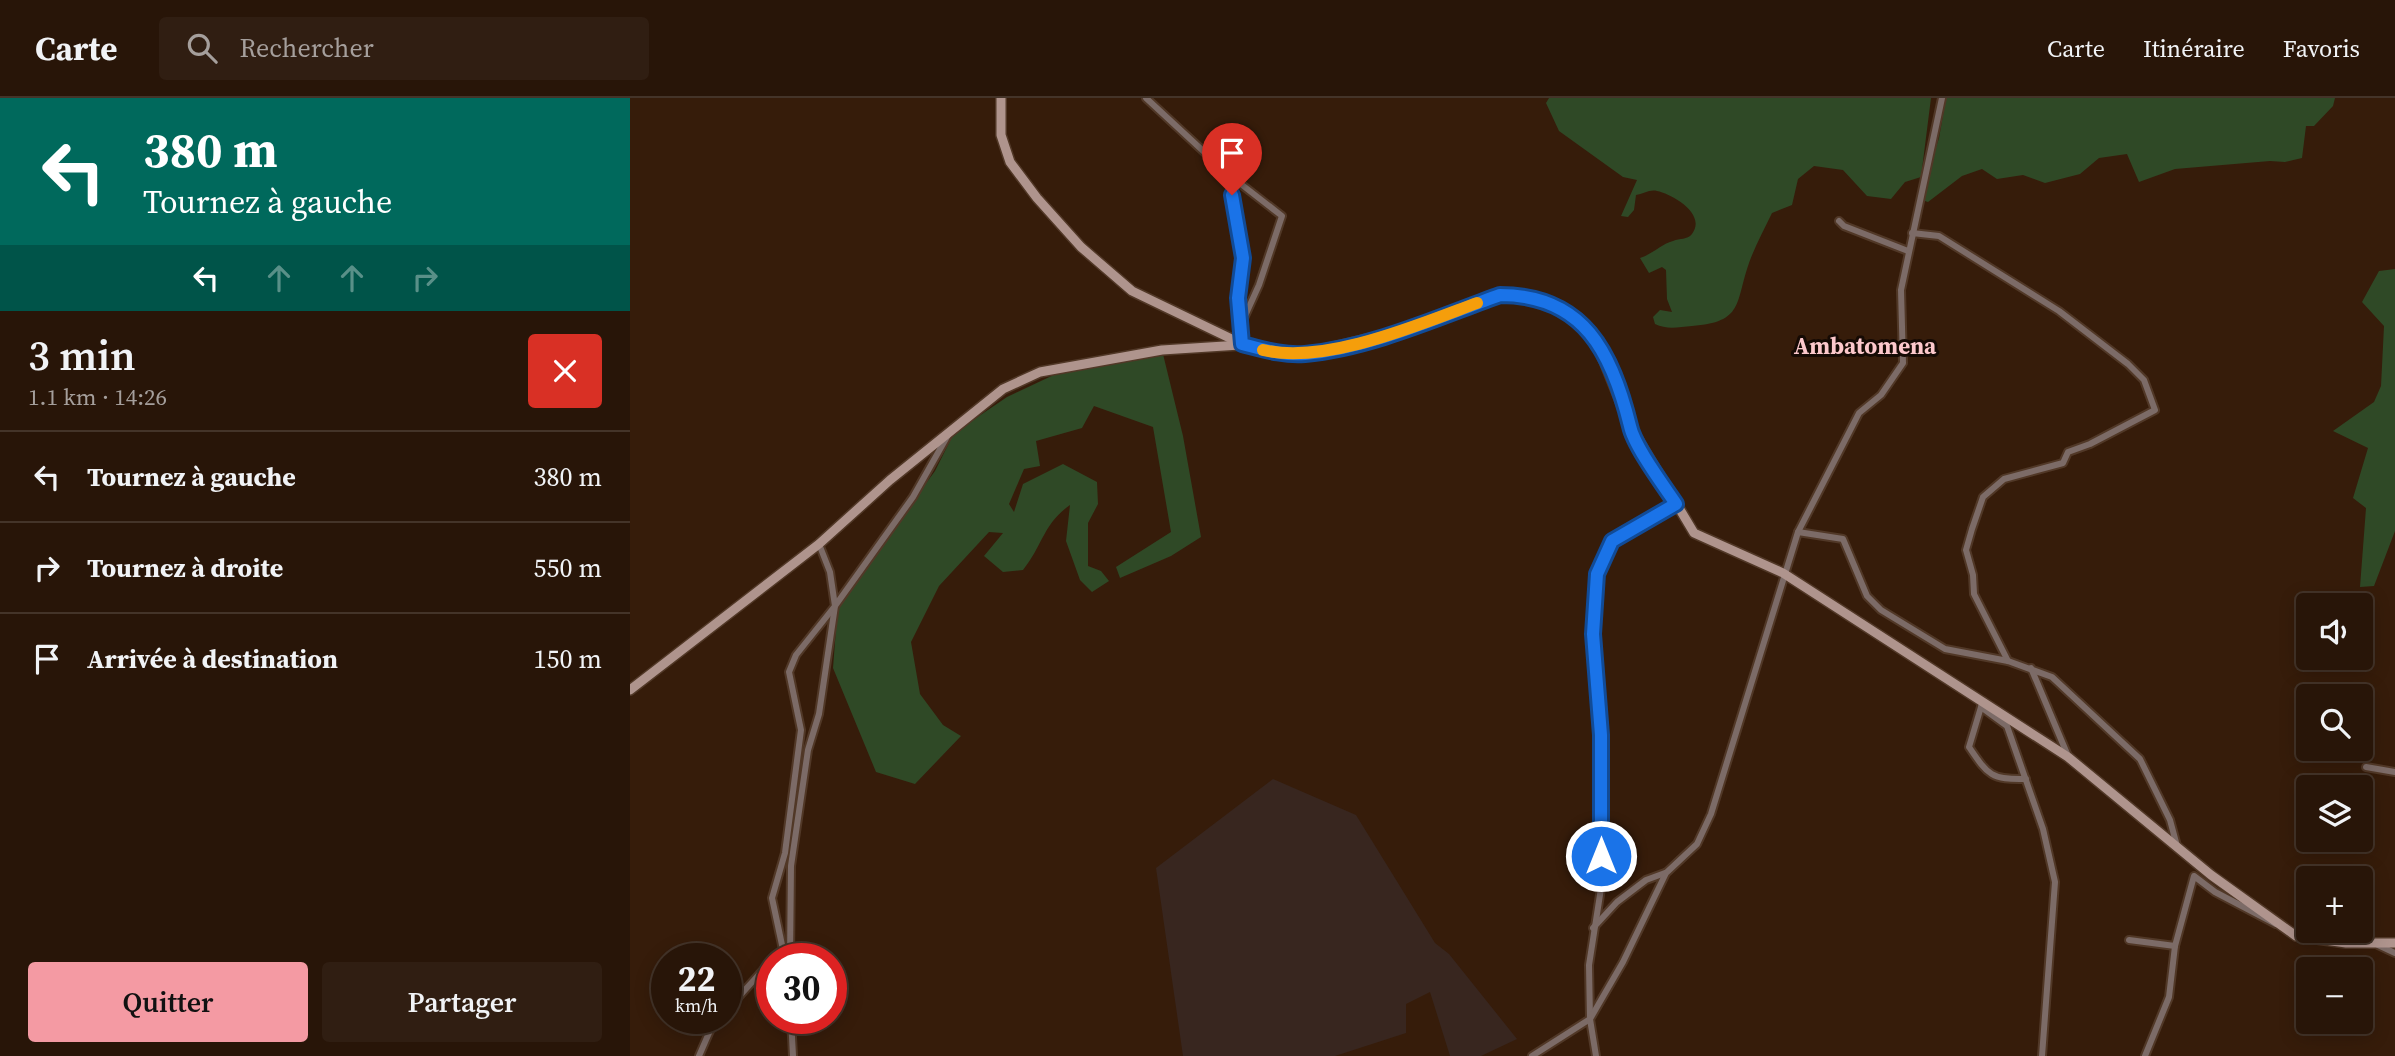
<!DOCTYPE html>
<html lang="fr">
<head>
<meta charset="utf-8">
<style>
	body { margin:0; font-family:"Source Serif 4",serif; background:#301e12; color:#f1f3f6; height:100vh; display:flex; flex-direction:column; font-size:26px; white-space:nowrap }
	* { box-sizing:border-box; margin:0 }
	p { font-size:23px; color:#a59f9c }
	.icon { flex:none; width:38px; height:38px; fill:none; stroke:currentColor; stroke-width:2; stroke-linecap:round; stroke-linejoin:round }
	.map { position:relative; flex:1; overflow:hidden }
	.sheet { display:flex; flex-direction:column; background:#281508; width:630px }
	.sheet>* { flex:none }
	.guide { background:#00695c; color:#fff; overflow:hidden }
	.fabs { position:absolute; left:1666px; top:495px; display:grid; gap:14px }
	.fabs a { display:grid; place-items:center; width:77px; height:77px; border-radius:7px; background:#281508; box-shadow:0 4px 18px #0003,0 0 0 2px #443429; font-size:35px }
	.speed { position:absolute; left:21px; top:845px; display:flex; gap:14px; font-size:35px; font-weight:700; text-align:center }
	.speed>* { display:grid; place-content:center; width:91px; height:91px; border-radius:50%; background:#281508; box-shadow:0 4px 18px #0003,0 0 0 2px #443429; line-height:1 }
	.speed small { font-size:18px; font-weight:400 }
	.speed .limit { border:10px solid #d22; background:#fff; color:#111 }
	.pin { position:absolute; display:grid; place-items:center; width:60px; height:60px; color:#fff; margin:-72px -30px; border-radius:50% 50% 50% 0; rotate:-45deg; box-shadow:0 0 7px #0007 }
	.pin .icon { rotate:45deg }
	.me { position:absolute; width:77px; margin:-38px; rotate:0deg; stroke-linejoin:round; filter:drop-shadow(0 0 5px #0008) }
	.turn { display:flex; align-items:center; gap:24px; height:147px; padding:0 28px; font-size:32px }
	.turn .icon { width:91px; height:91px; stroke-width:2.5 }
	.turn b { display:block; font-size:49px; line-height:60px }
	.lanes { display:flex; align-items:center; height:66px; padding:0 28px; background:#0003; justify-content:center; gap:35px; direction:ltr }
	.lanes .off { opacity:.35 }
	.round { display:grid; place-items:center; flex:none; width:74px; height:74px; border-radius:7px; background:#301e12 }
	.head { display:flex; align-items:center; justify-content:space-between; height:119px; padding:0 28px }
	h1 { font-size:42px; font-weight:600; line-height:52px }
	.primary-button { display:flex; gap:14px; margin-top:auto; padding:14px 28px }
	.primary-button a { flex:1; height:80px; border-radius:7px; background:#f49aa3; color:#111; font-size:28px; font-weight:600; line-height:80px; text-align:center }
	.primary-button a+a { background:#301e12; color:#f1f3f6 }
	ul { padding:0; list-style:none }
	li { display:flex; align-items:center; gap:21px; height:91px; padding:0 28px; border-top:2px solid #443429 }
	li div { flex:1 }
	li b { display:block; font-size:26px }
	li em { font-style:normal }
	header { display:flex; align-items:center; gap:42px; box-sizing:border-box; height:98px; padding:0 35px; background:#281508; border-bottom:2px solid #443429 }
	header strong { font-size:33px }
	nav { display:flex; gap:38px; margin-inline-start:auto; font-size:24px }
	.search { width:490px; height:63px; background:#301e12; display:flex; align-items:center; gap:18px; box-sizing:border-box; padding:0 24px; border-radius:7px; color:#a59f9c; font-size:26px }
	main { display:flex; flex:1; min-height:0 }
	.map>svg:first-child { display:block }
	.industrial { fill:#38261f }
	.green { fill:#2f4926 }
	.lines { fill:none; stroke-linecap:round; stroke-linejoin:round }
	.street-casing { stroke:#513827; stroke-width:10 }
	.secondary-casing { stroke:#513827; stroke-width:12 }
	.street { stroke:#7c6b67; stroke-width:6 }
	.secondary { stroke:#af948d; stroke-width:9 }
	.route-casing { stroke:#114b97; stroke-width:18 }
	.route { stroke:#1a73e8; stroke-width:12 }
	.slow { stroke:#f59e0b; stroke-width:12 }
	.labels { text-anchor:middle; stroke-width:6; stroke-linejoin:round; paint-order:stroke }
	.neighbourhood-label { font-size:23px; font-weight:bold; fill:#fcc8cc; stroke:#150a04 }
</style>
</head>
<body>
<header>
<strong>Carte</strong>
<div class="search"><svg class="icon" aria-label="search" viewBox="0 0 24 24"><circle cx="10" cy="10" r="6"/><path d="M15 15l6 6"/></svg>Rechercher</div>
<nav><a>Carte</a><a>Itinéraire</a><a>Favoris</a></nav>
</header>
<main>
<section class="sheet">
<div class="guide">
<div class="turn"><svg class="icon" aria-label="left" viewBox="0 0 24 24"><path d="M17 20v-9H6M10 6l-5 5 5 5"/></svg><div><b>380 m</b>Tournez à gauche</div></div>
<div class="lanes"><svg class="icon" aria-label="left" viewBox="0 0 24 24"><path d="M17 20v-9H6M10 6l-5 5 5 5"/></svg><svg class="icon off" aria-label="ahead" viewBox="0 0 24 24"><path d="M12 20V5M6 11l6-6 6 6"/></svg><svg class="icon off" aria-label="ahead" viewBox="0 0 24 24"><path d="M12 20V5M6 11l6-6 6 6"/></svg><svg class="icon off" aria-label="right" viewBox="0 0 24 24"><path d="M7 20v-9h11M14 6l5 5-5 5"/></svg></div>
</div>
<div class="head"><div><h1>3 min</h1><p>1.1 km · 14:26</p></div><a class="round" style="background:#d93025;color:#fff"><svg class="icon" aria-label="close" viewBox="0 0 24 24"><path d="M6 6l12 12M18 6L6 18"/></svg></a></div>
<ul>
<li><svg class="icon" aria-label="left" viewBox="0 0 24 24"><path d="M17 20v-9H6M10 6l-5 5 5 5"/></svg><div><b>Tournez à gauche</b></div><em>380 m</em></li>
<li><svg class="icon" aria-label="right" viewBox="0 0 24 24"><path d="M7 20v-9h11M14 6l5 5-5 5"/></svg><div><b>Tournez à droite</b></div><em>550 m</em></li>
<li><svg class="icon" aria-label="arrive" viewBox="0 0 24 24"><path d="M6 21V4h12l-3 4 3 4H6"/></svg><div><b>Arrivée à destination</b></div><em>150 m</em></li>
</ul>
<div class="primary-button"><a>Quitter</a><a>Partager</a></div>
</section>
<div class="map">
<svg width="1765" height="958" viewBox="0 0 1765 958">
	<rect width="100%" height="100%" fill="#361c0a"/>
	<!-- industrial -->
	<polygon class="industrial" points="643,681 726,717 805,845 819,856 887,941 851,958 820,958 800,894 776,906 776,935 705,958 553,958 526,770"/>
	<!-- green -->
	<g class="green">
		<path d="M919,0H1301L1291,79L1275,84L1261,101L1237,98L1213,72L1184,68L1168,81L1162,107L1142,115C1134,132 1125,148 1119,165C1105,205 1114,224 1062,228C1049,229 1037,232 1025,226L1023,219L1030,212L1042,214L1037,201L1036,172L1032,169L1019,175L1010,160C1023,156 1031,146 1043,143C1050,140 1057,142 1062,136C1077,116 1042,96 1027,93C1020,91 1013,96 1006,97L1004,112L998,119L991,118L1007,82L993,79L929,33L916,5Z"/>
		<polygon points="1316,0 1705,0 1703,8 1684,28 1676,28 1672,60 1655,64 1640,63 1545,71 1509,84 1497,56 1469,60 1450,76 1415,85 1393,77 1367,81 1352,71 1332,78 1298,104 1289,101 1309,40"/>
		<polygon points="1765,171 1765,433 1744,488 1730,489 1736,410 1723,400 1738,350 1703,333 1744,304 1751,288 1754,228 1732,204 1749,173"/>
		<path d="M532,252L553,338L571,439L541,458L490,480L486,469L541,434L523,329L464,308L452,330L406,343L410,368L394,371L379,406L384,414L393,386L433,366L467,384L468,406L458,425V468L471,473L479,483L462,494L450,482L436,443L440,407C413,426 413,447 393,472L373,474L354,458L373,435L359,434L309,488L281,544L290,596L313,627L331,638L285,686L246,674L203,570L208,505L305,373L324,335L377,299L430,274Z"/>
	</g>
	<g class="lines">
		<defs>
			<g id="street">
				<polyline points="516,0 598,76 652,118 629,187 610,229"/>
				<polyline points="598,76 613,160 608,200 612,246"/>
				<polyline points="1209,123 1214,128 1278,153"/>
				<polyline points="1282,135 1309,138 1429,213 1498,266 1514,282 1525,312 1460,346 1438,354 1433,365 1374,381 1353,399 1342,431 1336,452 1343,477 1344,496 1378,563"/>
				<polyline points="1168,434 1213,441 1237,498 1251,512 1315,551 1378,563 1422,579 1510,661 1540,722 1547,748"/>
				<polyline points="1401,570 1438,658"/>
				<polyline points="1353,603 1351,609 1377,628 1413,731 1425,784 1412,958"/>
				<path d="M1351,609L1339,649C1358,677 1361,682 1396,681"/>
				<polyline points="1736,669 1765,674"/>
				<polyline points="963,830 987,804 1016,782 1035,775"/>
				<polyline points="1499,842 1545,848"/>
				<polyline points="1748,847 1765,855"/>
				<polyline points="155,861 142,800 155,755 171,632 159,574 166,557 205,508 200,474 189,446"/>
				<polyline points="160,861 161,768 178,652 189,616 205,508 283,399 318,337"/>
				<polyline points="96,913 142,862"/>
				<polyline points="161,920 163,958"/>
				<polyline points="69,958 82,928 89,920"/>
				<polyline points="902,958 960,921 959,867 972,784 971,637 963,536 967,476 982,443 1002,428 1046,406"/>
				<polyline points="966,958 960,921 993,864 1036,775 1067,746 1081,716 1168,434 1229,315 1251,297 1273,265 1271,192 1312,0"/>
				<polyline points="1515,958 1539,899 1545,848 1564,778 1585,794 1646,826"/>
			</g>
			<g id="secondary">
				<polyline points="371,0 371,37 380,64 407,100 451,149 502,193 612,246 643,254 674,256 779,231 870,197 926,206 956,230 966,243 1000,328 1064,435 1153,475 1438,659 1581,777 1666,838 1716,845 1765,845"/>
				<polyline points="0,592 189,446 260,382 373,291 410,274 532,252 610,247"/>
			</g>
		</defs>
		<!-- street casing -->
		<use href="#street" class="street-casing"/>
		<!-- secondary casing -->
		<use href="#secondary" class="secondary-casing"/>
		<!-- street -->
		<use href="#street" class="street"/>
		<!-- secondary -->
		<use href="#secondary" class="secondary"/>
	</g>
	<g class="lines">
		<defs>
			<path id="route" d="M602,97L613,160L608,200L612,246C632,251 654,258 675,256C740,250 809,219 870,197C954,197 982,255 1000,328C1004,348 1034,388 1046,406L982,443L967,476L963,536L971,637V758"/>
		</defs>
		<!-- route casing -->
		<use href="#route" class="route-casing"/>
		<!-- route -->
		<use href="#route" class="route"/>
		<!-- slow -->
		<path class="slow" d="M633,252C695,267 788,227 847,205"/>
	</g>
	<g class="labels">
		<!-- neighbourhood labels -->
		<g class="neighbourhood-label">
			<text x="1235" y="256">Ambatomena</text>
		</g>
	</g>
</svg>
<div class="fabs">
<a><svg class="icon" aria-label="sound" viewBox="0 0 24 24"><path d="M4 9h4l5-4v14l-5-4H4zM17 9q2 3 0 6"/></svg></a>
<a><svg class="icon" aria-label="search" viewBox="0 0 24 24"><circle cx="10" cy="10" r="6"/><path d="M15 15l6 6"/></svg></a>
<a><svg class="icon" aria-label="layers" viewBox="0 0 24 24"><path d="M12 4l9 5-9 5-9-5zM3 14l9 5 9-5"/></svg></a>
<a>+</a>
<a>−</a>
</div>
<div class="speed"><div>22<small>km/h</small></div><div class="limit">30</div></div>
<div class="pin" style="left:602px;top:97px;background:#d93025"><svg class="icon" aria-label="arrive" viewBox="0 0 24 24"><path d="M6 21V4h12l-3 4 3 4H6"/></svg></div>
<svg class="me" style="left:971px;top:758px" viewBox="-20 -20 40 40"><circle r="17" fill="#1a73e8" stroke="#fff" stroke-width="3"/><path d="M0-11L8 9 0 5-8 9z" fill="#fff"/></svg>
</div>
</main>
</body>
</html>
